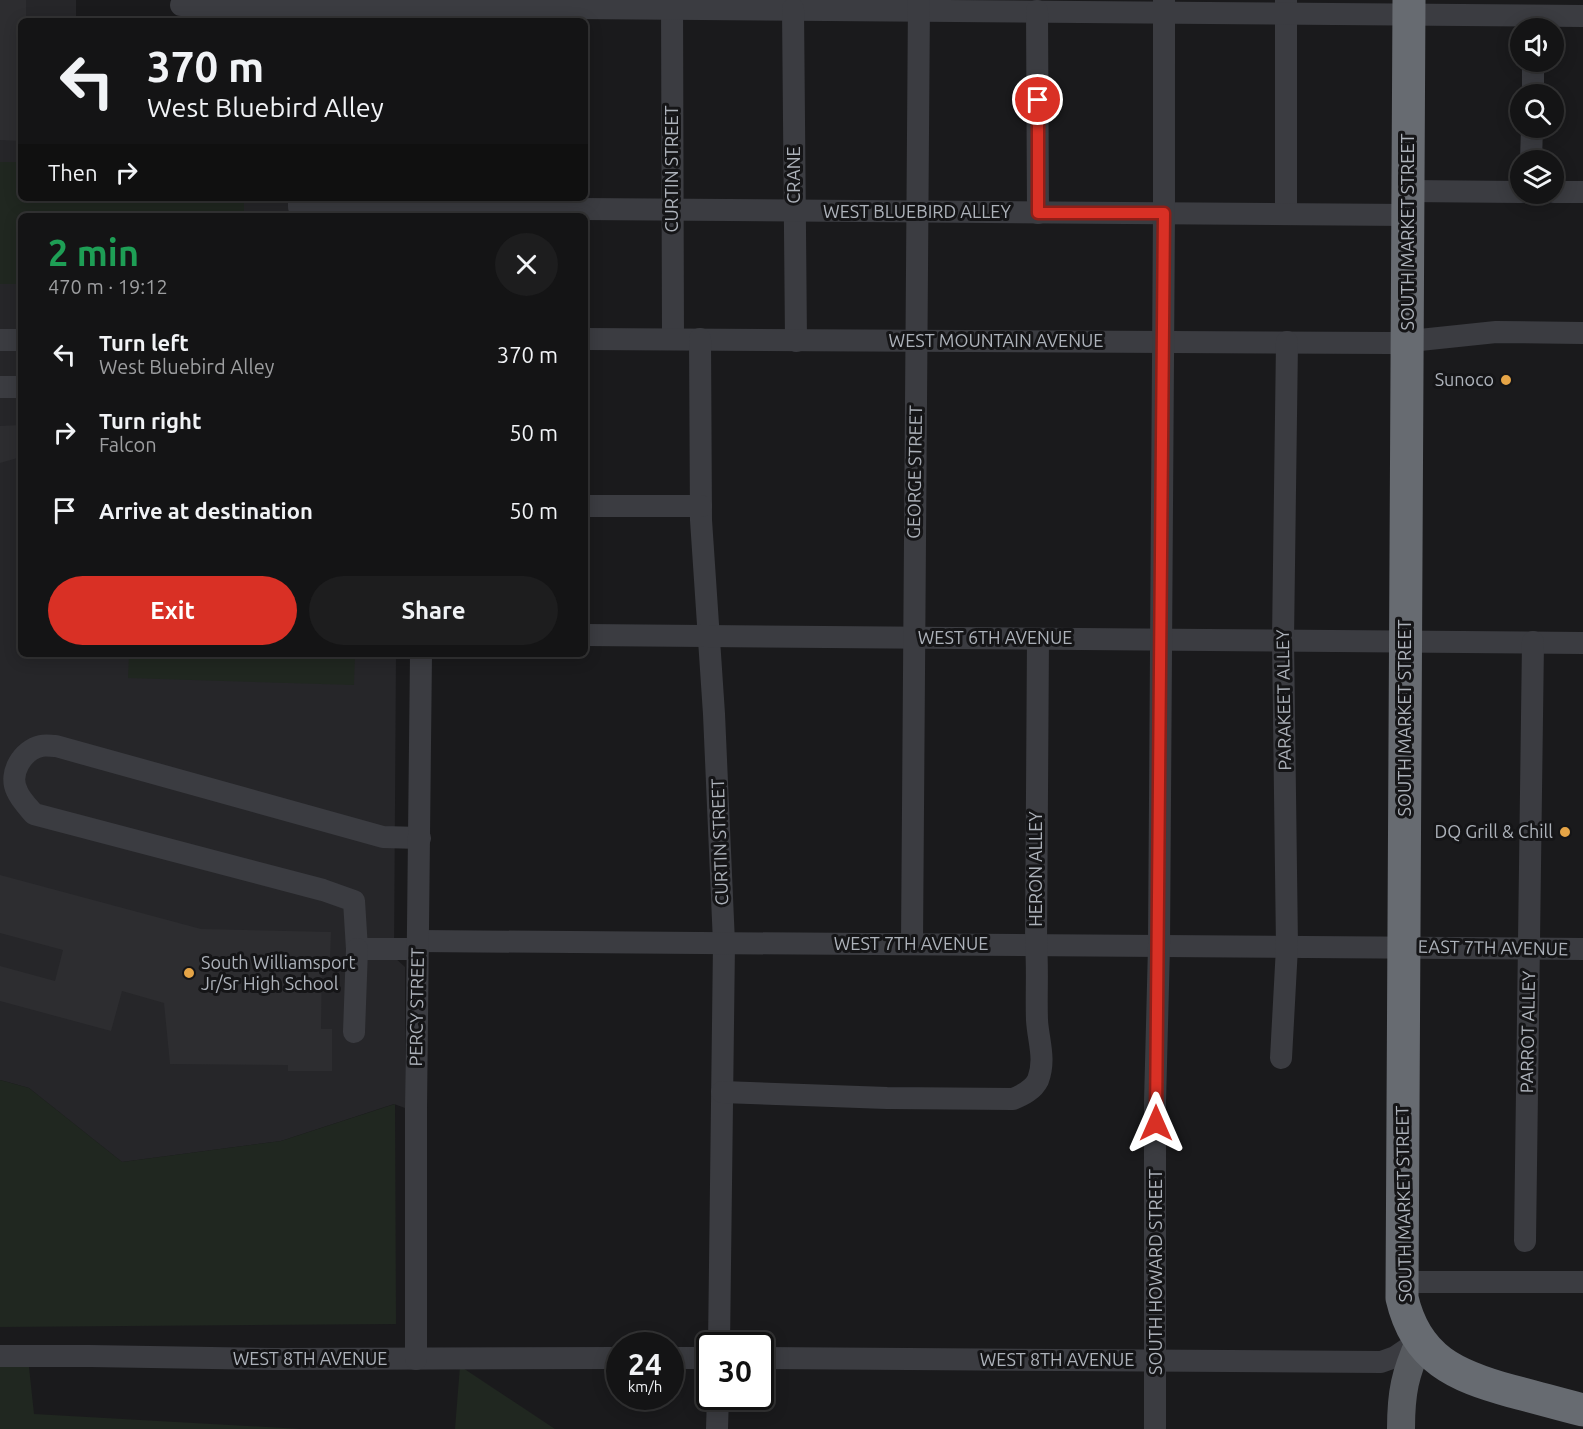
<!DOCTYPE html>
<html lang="en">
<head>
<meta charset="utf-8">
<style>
	body { margin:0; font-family:Ubuntu,sans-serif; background:#1d1d1e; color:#f1f3f6; height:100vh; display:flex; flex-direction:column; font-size:22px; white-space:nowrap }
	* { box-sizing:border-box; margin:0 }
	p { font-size:20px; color:#9d9ea0 }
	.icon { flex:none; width:33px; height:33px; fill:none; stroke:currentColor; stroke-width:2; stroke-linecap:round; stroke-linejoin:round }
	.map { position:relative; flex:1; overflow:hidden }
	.details { position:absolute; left:18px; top:213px; width:570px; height:444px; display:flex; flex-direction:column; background:#141415; border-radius:9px; box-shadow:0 3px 15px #0003,0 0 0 2px #333334 }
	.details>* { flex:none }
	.hud { position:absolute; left:18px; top:18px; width:570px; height:183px; border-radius:9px; box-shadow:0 3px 15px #0003,0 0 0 2px #333334; background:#141415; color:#f1f3f6; overflow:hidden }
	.tools { position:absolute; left:1510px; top:18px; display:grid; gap:12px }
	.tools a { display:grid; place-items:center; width:54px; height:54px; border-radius:50%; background:#141415; box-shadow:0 3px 15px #0003,0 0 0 2px #333334; font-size:30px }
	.speed { position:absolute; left:606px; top:1332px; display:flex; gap:12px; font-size:30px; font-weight:700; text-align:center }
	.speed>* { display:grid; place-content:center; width:78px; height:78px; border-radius:50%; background:#141415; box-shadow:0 3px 15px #0003,0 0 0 2px #333334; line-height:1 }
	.speed small { font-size:15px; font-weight:400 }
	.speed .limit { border:3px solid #111; border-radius:9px; background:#fff; color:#111 }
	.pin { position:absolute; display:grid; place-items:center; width:51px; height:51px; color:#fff; margin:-26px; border:3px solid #fff; border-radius:50%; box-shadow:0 2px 6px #0007 }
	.me { position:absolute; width:66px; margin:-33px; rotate:0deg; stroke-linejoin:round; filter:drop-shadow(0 0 4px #0008) }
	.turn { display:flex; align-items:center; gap:21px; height:126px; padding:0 30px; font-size:27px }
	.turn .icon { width:78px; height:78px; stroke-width:2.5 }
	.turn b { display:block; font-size:42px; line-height:51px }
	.then { display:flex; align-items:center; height:57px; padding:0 30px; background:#0003; gap:12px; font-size:22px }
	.round { display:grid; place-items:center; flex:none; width:63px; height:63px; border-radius:32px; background:#1d1d1e }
	.headline { display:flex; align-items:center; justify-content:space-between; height:102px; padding:0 30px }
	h1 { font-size:36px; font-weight:700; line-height:45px; color:#1e9e55 }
	.cta { display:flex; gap:12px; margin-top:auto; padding:12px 30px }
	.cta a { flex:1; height:69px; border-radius:36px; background:#d93025; color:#fff; font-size:24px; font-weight:700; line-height:69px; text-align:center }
	.cta a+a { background:#1d1d1e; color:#f1f3f6 }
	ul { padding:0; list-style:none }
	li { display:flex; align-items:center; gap:18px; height:78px; padding:0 30px }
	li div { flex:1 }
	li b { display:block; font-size:22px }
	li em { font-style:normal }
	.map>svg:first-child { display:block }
	.built { fill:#262629 }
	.green { fill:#202720 }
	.building { fill:#2d2d30 }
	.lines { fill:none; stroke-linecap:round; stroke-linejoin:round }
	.minor { stroke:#3b3c41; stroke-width:22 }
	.major { stroke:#575a5f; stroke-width:28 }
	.highway { stroke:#676b71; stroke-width:33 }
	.route-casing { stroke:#8d1f18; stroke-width:15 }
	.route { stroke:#d93025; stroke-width:10 }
	.poi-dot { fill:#e6a547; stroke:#151517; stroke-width:2 }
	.labels { text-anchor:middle; stroke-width:6; stroke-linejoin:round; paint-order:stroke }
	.street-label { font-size:18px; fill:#adb2ba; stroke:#151517 }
	.poi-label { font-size:18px; fill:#adb2ba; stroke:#151517; text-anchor:end }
</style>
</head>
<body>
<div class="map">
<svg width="1583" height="1429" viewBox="0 0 1583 1429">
	<rect width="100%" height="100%" fill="#1a1a1c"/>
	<!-- built -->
	<polygon class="built" points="0,0 76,0 76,21 21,21 21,198 294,198 293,216 21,216 21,654 396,654 394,957 405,967 405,1108 394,1104 281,1141 122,1162 29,1088 0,1080"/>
	<!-- green -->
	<g class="green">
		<polygon points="0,162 21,162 21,198 244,198 244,216 21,216 21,284 0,284"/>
		<polygon points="129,654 355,654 354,685 128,678"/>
		<polygon points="0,1080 29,1088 122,1162 281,1141 395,1104 396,1324 0,1327"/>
		<polygon points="0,1365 29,1367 34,1414 301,1429 0,1429"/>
		<polygon points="460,1366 555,1429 455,1429"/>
	</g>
	<!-- building -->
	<g class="building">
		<polygon points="0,0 26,0 26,21 21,21 21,141 0,140"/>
		<polygon points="21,425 21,457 0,463 0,426"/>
		<polygon points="0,875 201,929 331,932 330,960 322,959 321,1029 332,1029 332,1071 288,1071 288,1065 170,1064 164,1003 122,991 111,1031 0,1001 0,966 55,981 63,950 0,933"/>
	</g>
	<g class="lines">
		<!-- minor -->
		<g class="minor">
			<polyline points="672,0 673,339"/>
			<polyline points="1286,0 1286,214"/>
			<polyline points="181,5 1583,16"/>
			<polyline points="793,9 796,341"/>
			<polyline points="1037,11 1038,213"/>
			<polyline points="1533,94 1533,62"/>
			<polyline points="1531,160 1532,128"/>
			<polyline points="1408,191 1521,192"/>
			<polyline points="1554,192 1583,192"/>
			<polyline points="299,198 299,207 1408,215"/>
			<polyline points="585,339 1391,343 1496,332 1583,333"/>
			<polyline points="700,339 701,520 714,714 724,943 719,1346"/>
			<polyline points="0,340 21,340"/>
			<polyline points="0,387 21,387"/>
			<polyline points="585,506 701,506"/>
			<polyline points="585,635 1583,643"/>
			<polyline points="418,941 1583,949"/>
			<polyline points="912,944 919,0"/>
			<path d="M418,949H357L354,901L323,890L34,814C28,807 20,799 17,791C8,773 23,750 41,746C46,745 51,746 56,746L383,837L420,838"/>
			<polyline points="354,1032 357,949"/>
			<polyline points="1281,1058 1287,947 1283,640 1287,342"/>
			<path d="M722,1092L887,1098L1013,1099C1023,1095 1033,1090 1038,1080C1046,1059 1038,1040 1037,1020C1036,995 1038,970 1036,945L1038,639"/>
			<polyline points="1525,1241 1533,642"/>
			<polyline points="1401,1282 1583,1282"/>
			<polyline points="0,1356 90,1356 275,1359 620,1358"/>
			<polyline points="670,1358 710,1358"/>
			<polyline points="760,1358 1381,1362 1395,1357 1420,1340"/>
			<polyline points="416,1359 416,1109 421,654"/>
			<polyline points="717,1429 718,1396"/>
			<polyline points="1155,1429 1155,1103 1159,946 1164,213 1164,0"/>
		</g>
		<!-- major -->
		<path class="major" d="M1401,1429C1401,1392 1405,1374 1420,1340"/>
		<!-- highway -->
		<path class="highway" d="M1409,0L1402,1298C1416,1359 1456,1376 1511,1391C1535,1397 1559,1404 1583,1410"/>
	</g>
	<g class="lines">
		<defs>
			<polyline id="route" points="1038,100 1038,213 1164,213 1156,1123"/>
		</defs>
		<!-- route casing -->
		<use href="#route" class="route-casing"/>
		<!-- route -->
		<use href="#route" class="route"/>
	</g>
	<!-- markers -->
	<g class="poi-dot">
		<circle cx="1506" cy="380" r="6"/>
		<circle cx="1565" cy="832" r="6"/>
		<circle cx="189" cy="973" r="6"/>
	</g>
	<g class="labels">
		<!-- street labels -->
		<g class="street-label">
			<text transform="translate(672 169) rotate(-90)" y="6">CURTIN STREET</text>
			<text transform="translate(794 175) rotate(-90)" y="6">CRANE</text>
			<text x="917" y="218">WEST BLUEBIRD ALLEY</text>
			<text transform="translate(1408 232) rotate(-90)" y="6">SOUTH MARKET STREET</text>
			<text x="996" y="347">WEST MOUNTAIN AVENUE</text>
			<text transform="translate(915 472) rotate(-89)" y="6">GEORGE STREET</text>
			<text x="995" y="644">WEST 6TH AVENUE</text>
			<text transform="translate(1284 700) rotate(-91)" y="6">PARAKEET ALLEY</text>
			<text transform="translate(1405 718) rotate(-90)" y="6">SOUTH MARKET STREET</text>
			<text transform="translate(720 842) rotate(-92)" y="6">CURTIN STREET</text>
			<text transform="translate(1036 869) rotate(-90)" y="6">HERON ALLEY</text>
			<text x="911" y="950">WEST 7TH AVENUE</text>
			<text transform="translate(1493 948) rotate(1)" y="6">EAST 7TH AVENUE</text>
			<text transform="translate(417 1007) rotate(-89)" y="6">PERCY STREET</text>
			<text transform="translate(1528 1032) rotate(-89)" y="6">PARROT ALLEY</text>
			<text transform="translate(1404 1204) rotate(-91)" y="6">SOUTH MARKET STREET</text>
			<text transform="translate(1156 1272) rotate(-90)" y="6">SOUTH HOWARD STREET</text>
			<text x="310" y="1365">WEST 8TH AVENUE</text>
			<text x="1057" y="1366">WEST 8TH AVENUE</text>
		</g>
		<!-- poi labels -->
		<g class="poi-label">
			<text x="1494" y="386">Sunoco</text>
			<text x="1553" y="838">DQ Grill &amp; Chill</text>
			<text x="201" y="969" text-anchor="start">South Williamsport<tspan x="201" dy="21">Jr/Sr High School</tspan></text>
		</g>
	</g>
</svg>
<div class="tools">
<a><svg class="icon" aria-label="sound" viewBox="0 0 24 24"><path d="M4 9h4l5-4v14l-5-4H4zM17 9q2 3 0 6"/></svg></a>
<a><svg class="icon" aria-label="search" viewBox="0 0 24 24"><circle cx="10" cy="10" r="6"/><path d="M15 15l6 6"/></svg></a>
<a><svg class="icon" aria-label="layers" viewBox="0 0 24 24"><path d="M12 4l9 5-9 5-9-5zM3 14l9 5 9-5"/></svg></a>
</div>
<div class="speed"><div>24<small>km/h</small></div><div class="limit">30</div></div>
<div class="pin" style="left:1038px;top:100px;background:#d93025"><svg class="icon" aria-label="arrive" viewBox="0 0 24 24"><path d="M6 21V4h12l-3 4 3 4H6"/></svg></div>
<svg class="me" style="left:1156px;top:1123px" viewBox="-20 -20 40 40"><path d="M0-17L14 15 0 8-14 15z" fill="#d93025" stroke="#fff" stroke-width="4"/></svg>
<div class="hud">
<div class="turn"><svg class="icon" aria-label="left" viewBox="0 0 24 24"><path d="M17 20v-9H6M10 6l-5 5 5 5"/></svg><div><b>370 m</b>West Bluebird Alley</div></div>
<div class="then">Then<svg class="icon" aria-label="right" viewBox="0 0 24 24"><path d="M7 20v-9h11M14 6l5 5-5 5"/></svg></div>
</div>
<section class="details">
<div class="headline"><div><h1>2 min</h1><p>470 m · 19:12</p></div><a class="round"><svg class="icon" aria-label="close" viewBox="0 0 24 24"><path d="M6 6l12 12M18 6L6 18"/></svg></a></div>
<ul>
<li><svg class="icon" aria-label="left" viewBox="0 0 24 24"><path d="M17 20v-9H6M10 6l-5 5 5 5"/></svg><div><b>Turn left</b><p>West Bluebird Alley</p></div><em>370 m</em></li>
<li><svg class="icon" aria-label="right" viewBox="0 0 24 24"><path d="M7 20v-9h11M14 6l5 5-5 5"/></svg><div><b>Turn right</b><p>Falcon</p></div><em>50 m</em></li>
<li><svg class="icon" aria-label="arrive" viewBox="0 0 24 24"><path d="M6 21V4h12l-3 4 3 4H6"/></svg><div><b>Arrive at destination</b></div><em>50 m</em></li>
</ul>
<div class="cta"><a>Exit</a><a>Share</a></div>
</section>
</div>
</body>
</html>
